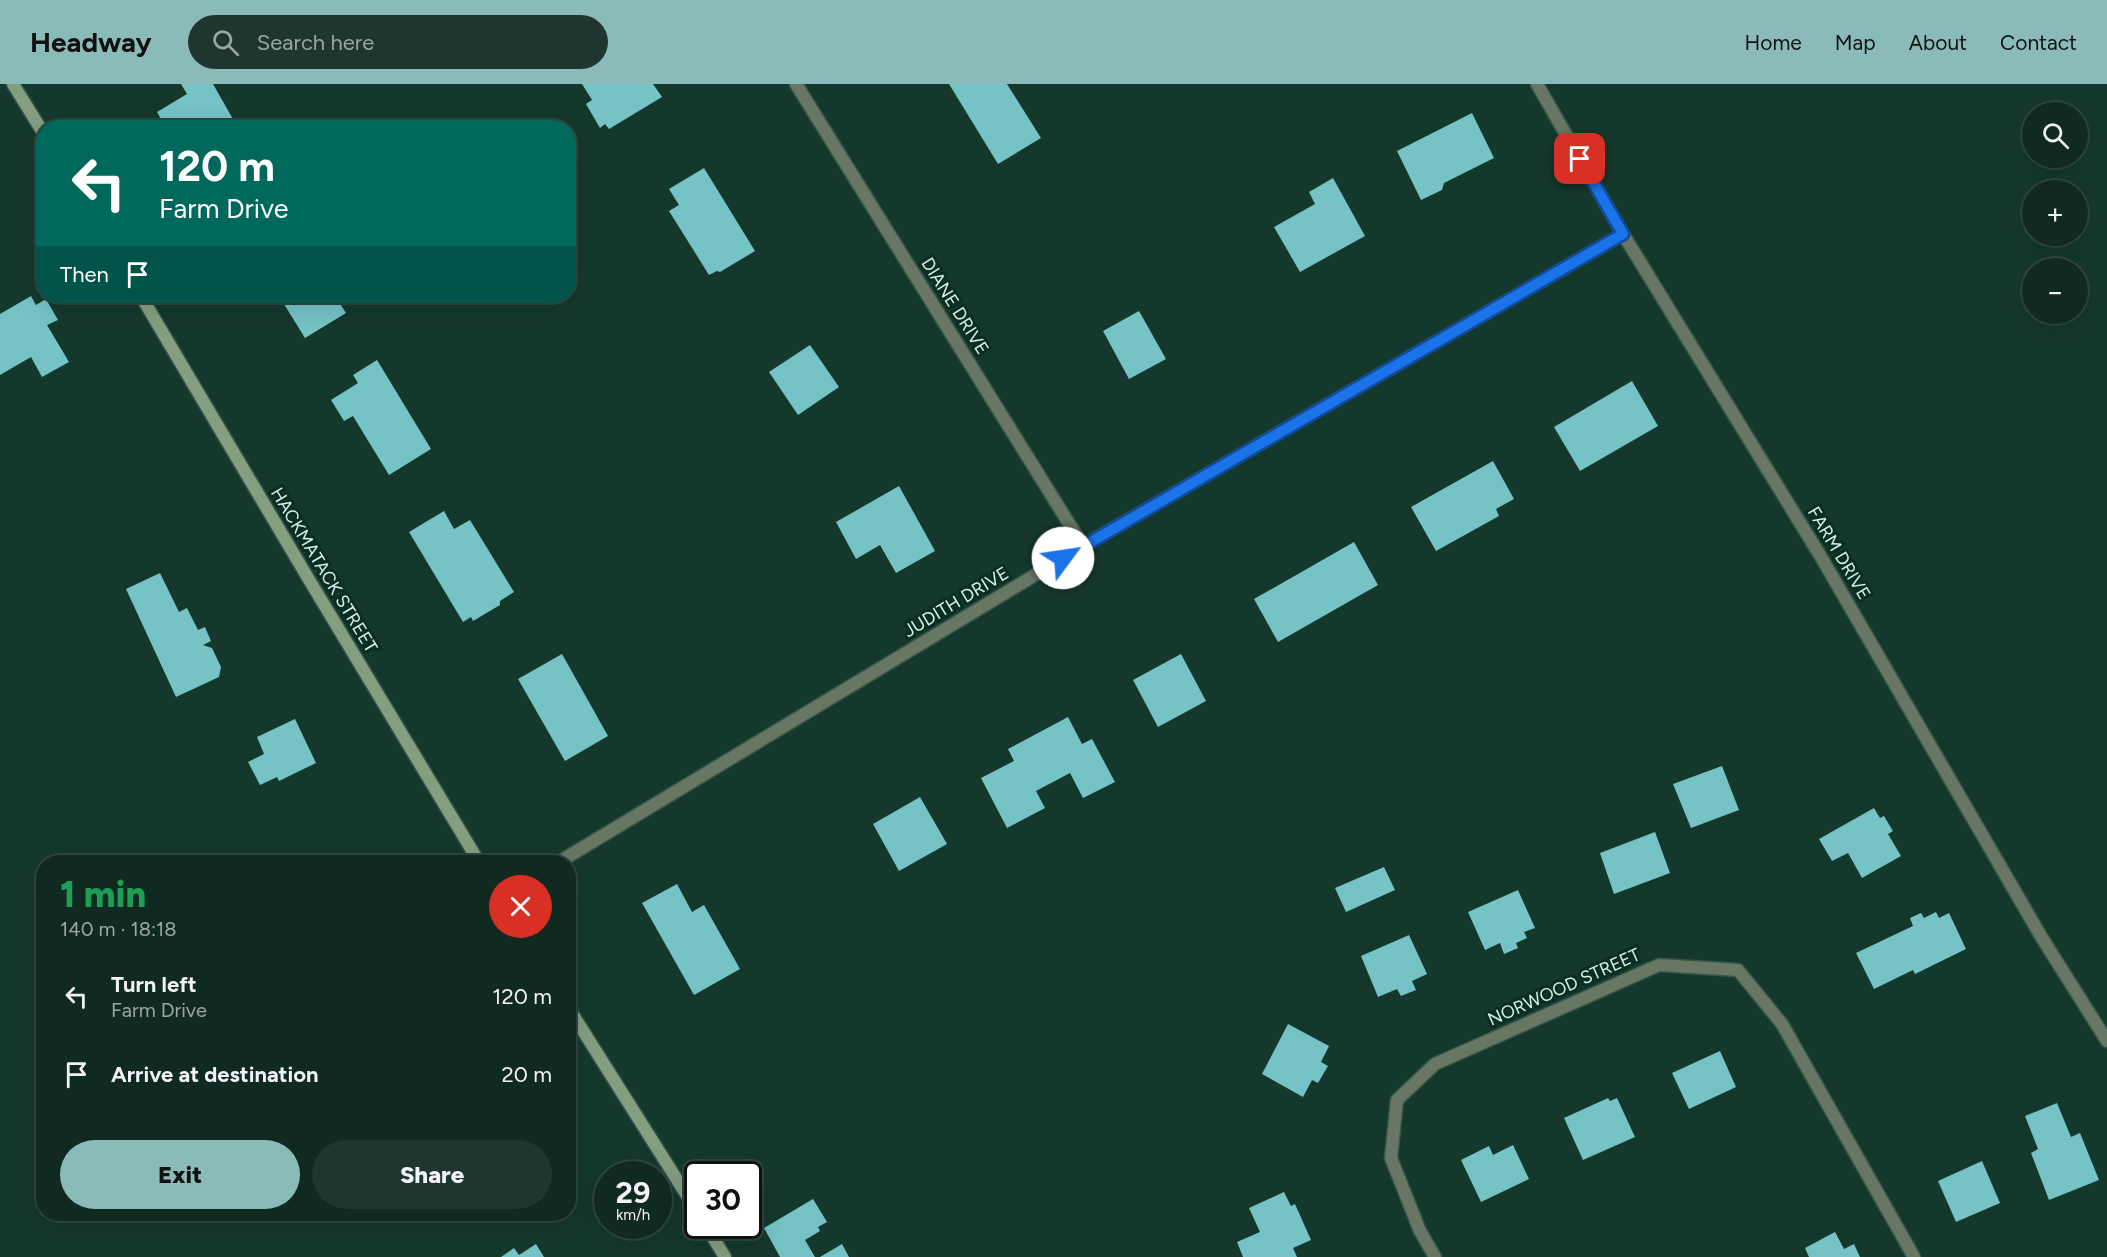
<!DOCTYPE html>
<html lang="en">
<head>
<meta charset="utf-8">
<style>
	body { margin:0; font-family:Figtree,sans-serif; background:#1e362f; color:#f1f3f6; height:100vh; display:flex; flex-direction:column; font-size:22px; white-space:nowrap }
	* { box-sizing:border-box; margin:0 }
	p { font-size:20px; color:#9ca7a5 }
	.icon { flex:none; width:33px; height:33px; fill:none; stroke:currentColor; stroke-width:2; stroke-linecap:round; stroke-linejoin:round }
	.map { position:relative; flex:1; overflow:hidden }
	.drawer { position:absolute; left:36px; top:771px; width:540px; height:366px; display:flex; flex-direction:column; background:#102a22; border-radius:24px; box-shadow:0 6px 24px #0002,0 0 0 2px #304640 }
	.drawer>* { flex:none }
	.banner { position:absolute; left:36px; top:36px; width:540px; height:183px; border-radius:24px; box-shadow:0 6px 24px #0002,0 0 0 2px #304640; background:#00695c; color:#fff; overflow:hidden }
	.buttons { position:absolute; left:2022px; top:18px; display:grid; gap:12px }
	.buttons a { display:grid; place-items:center; width:66px; height:66px; border-radius:50%; background:#102a22; box-shadow:0 6px 24px #0002,0 0 0 2px #304640; font-size:30px }
	.speed { position:absolute; left:594px; top:1077px; display:flex; gap:12px; font-size:30px; font-weight:700; text-align:center }
	.speed>* { display:grid; place-content:center; width:78px; height:78px; border-radius:50%; background:#102a22; box-shadow:0 6px 24px #0002,0 0 0 2px #304640; line-height:1 }
	.speed small { font-size:15px; font-weight:400 }
	.speed .limit { border:3px solid #111; border-radius:9px; background:#fff; color:#111 }
	.pin { position:absolute; display:grid; place-items:center; width:51px; height:51px; color:#fff; margin:-26px; border-radius:12px; box-shadow:0 3px 9px #0006 }
	.me { position:absolute; width:66px; margin:-33px; rotate:59deg; stroke-linejoin:round; filter:drop-shadow(0 0 4px #0008) }
	.turn { display:flex; align-items:center; gap:21px; height:126px; padding:0 24px; font-size:27px }
	.turn .icon { width:78px; height:78px; stroke-width:2.5 }
	.turn b { display:block; font-size:42px; line-height:51px }
	.then { display:flex; align-items:center; height:57px; padding:0 24px; background:#0003; gap:12px; font-size:22px }
	.round { display:grid; place-items:center; flex:none; width:63px; height:63px; border-radius:32px; background:#1e362f }
	.overview { display:flex; align-items:center; justify-content:space-between; height:102px; padding:0 24px }
	h1 { font-size:36px; font-weight:800; line-height:45px; color:#1e9e55 }
	.action { display:flex; gap:12px; margin-top:auto; padding:12px 24px }
	.action a { flex:1; height:69px; border-radius:36px; background:#8bbbb9; color:#111; font-size:24px; font-weight:800; line-height:69px; text-align:center }
	.action a+a { background:#1e362f; color:#f1f3f6 }
	ul { padding:0; list-style:none }
	li { display:flex; align-items:center; gap:18px; height:78px; padding:0 24px }
	li div { flex:1 }
	li b { display:block; font-size:22px }
	li em { font-style:normal }
	header { display:flex; align-items:center; gap:36px; box-sizing:border-box; height:84px; padding:0 30px; background:#8bbbb9; color:#111 }
	header strong { font-size:28px }
	nav { display:flex; gap:33px; margin-inline-start:auto; font-size:21px }
	.search { width:420px; height:54px; background:#1e362f; display:flex; align-items:center; gap:15px; box-sizing:border-box; padding:0 21px; border-radius:33px; color:#9ca7a5; font-size:22px }
	.map>svg:first-child { display:block }
	.building { fill:#75c3c5 }
	.lines { fill:none; stroke-linecap:round; stroke-linejoin:round }
	.street-casing { stroke:#35554b; stroke-width:15 }
	.secondary-casing { stroke:#35554b; stroke-width:15 }
	.street { stroke:#677764; stroke-width:12 }
	.secondary { stroke:#859e80; stroke-width:12 }
	.route-casing { stroke:#114b97; stroke-width:15 }
	.route { stroke:#1a73e8; stroke-width:10 }
	.labels { text-anchor:middle; stroke-width:6; stroke-linejoin:round; paint-order:stroke }
	.street-label { font-size:18px; fill:#dbefe7; stroke:#092e23 }
</style>
</head>
<body>
<header>
<strong>Headway</strong>
<div class="search"><svg class="icon" aria-label="search" viewBox="0 0 24 24"><circle cx="10" cy="10" r="6"/><path d="M15 15l6 6"/></svg>Search here</div>
<nav><a>Home</a><a>Map</a><a>About</a><a>Contact</a></nav>
</header>
<div class="map">
<svg width="2107" height="1173" viewBox="0 0 2107 1173">
	<rect width="100%" height="100%" fill="#15382d"/>
	<!-- building -->
	<g class="building">
		<polygon points="181,0 213,0 238,44 166,44 157,28 187,10"/>
		<polygon points="582,0 653,0 662,13 609,45 605,40 600,44 586,20 592,16"/>
		<polygon points="949,0 1007,0 1041,54 998,80"/>
		<polygon points="1472,29 1494,74 1444,99 1442,106 1421,116 1397,67"/>
		<polygon points="704,84 755,167 720,188 717,187 709,191 669,127 679,121 669,105"/>
		<polygon points="1333,94 1365,152 1300,188 1274,143 1315,120 1309,108"/>
		<polygon points="31,212 36,221 46,215 58,236 47,241 69,278 42,293 31,273 0,291 0,230"/>
		<polygon points="279,212 335,212 346,229 305,254"/>
		<polygon points="1139,227 1166,275 1129,295 1103,247"/>
		<polygon points="810,261 839,303 798,331 769,288"/>
		<polygon points="377,276 431,365 389,391 353,332 344,337 331,316 358,299 353,291"/>
		<polygon points="1632,297 1658,342 1580,387 1554,343"/>
		<polygon points="1493,377 1514,415 1496,425 1499,432 1436,467 1411,423"/>
		<polygon points="899,402 935,467 896,489 880,461 856,475 836,438"/>
		<polygon points="444,427 454,445 470,436 514,508 500,517 500,521 473,537 471,533 463,538 409,448"/>
		<polygon points="1354,458 1378,501 1278,558 1254,515"/>
		<polygon points="160,489 179,528 187,524 198,546 205,543 211,557 203,561 212,564 221,583 219,593 176,613 126,505"/>
		<polygon points="562,570 608,652 565,677 518,595"/>
		<polygon points="1181,570 1206,617 1158,643 1133,596"/>
		<polygon points="1068,633 1082,660 1092,655 1115,698 1083,714 1070,689 1036,707 1045,724 1007,744 981,694 1014,677 1008,665"/>
		<polygon points="295,635 316,679 279,697 277,693 260,701 248,678 264,670 257,653"/>
		<polygon points="1722,682 1739,726 1691,744 1673,700"/>
		<polygon points="920,713 947,760 899,787 873,740"/>
		<polygon points="1874,724 1880,734 1884,732 1893,747 1888,750 1901,772 1862,794 1848,769 1832,777 1819,755"/>
		<polygon points="1655,748 1670,789 1614,810 1600,769"/>
		<polygon points="1384,783 1395,806 1346,828 1335,804"/>
		<polygon points="677,800 692,828 704,821 740,885 694,911 642,819"/>
		<polygon points="1518,806 1535,844 1524,848 1527,854 1516,859 1518,864 1504,870 1500,859 1485,866 1468,828"/>
		<polygon points="1936,828 1939,834 1949,829 1966,865 1915,890 1913,886 1874,905 1856,869 1913,842 1910,834 1921,829 1924,834"/>
		<polygon points="1409,851 1427,890 1412,897 1416,906 1401,912 1397,905 1378,913 1361,872"/>
		<polygon points="1288,940 1329,962 1321,978 1328,982 1318,999 1312,996 1303,1013 1262,990"/>
		<polygon points="1720,967 1736,1003 1689,1025 1672,989"/>
		<polygon points="1608,1014 1610,1017 1617,1014 1635,1053 1583,1076 1564,1034"/>
		<polygon points="2057,1019 2071,1053 2080,1049 2099,1096 2049,1116 2031,1069 2038,1065 2025,1032"/>
		<polygon points="1513,1061 1529,1095 1481,1118 1461,1076 1489,1062 1493,1071"/>
		<polygon points="1982,1077 2000,1119 1956,1138 1938,1097"/>
		<polygon points="1284,1108 1291,1122 1295,1120 1311,1156 1293,1164 1297,1173 1243,1173 1237,1158 1260,1148 1249,1124"/>
		<polygon points="813,1115 827,1138 818,1143 820,1147 805,1156 815,1173 780,1173 764,1144"/>
		<polygon points="1835,1148 1844,1165 1854,1160 1860,1173 1809,1173 1805,1164"/>
		<polygon points="536,1160 544,1173 501,1173 514,1164 519,1171"/>
		<polygon points="842,1160 849,1173 820,1173"/>
	</g>
	<g class="lines">
		<defs>
			<g id="street">
				<polyline points="796,0 1083,462"/>
				<polyline points="1537,0 1623,150 1821,473 2042,854 2107,957"/>
				<polyline points="559,778 1083,462 1623,150"/>
				<polyline points="1435,1173 1420,1147 1391,1074 1397,1016 1435,980 1659,881 1738,886 1782,940 1914,1173"/>
			</g>
			<g id="secondary">
				<polyline points="13,0 44,50"/>
				<polyline points="141,212 308,494 479,778"/>
				<polyline points="568,923 698,1129"/>
				<polyline points="706,1142 725,1173"/>
			</g>
		</defs>
		<!-- street casing -->
		<use href="#street" class="street-casing"/>
		<!-- secondary casing -->
		<use href="#secondary" class="secondary-casing"/>
		<!-- street -->
		<use href="#street" class="street"/>
		<!-- secondary -->
		<use href="#secondary" class="secondary"/>
	</g>
	<g class="lines">
		<defs>
			<polyline id="route" points="1063,474 1623,150 1580,75"/>
		</defs>
		<!-- route casing -->
		<use href="#route" class="route-casing"/>
		<!-- route -->
		<use href="#route" class="route"/>
	</g>
	<g class="labels">
		<!-- street labels -->
		<g class="street-label">
			<text transform="translate(955 222) rotate(58)" y="6">DIANE DRIVE</text>
			<text transform="translate(1839 469) rotate(59)" y="6">FARM DRIVE</text>
			<text transform="translate(324 486) rotate(59)" y="6">HACKMATACK STREET</text>
			<text transform="translate(956 518) rotate(-31)" y="6">JUDITH DRIVE</text>
			<text transform="translate(1564 903) rotate(-24)" y="6">NORWOOD STREET</text>
		</g>
	</g>
</svg>
<div class="buttons">
<a><svg class="icon" aria-label="search" viewBox="0 0 24 24"><circle cx="10" cy="10" r="6"/><path d="M15 15l6 6"/></svg></a>
<a>+</a>
<a>−</a>
</div>
<div class="speed"><div>29<small>km/h</small></div><div class="limit">30</div></div>
<div class="pin" style="left:1580px;top:75px;background:#d93025"><svg class="icon" aria-label="arrive" viewBox="0 0 24 24"><path d="M6 21V4h12l-3 4 3 4H6"/></svg></div>
<svg class="me" style="left:1063px;top:474px" viewBox="-20 -20 40 40"><circle r="19" fill="#fff"/><path d="M0-13L10 11 0 6-10 11z" fill="#1a73e8"/></svg>
<div class="banner">
<div class="turn"><svg class="icon" aria-label="left" viewBox="0 0 24 24"><path d="M17 20v-9H6M10 6l-5 5 5 5"/></svg><div><b>120 m</b>Farm Drive</div></div>
<div class="then">Then<svg class="icon" aria-label="arrive" viewBox="0 0 24 24"><path d="M6 21V4h12l-3 4 3 4H6"/></svg></div>
</div>
<section class="drawer">
<div class="overview"><div><h1>1 min</h1><p>140 m · 18:18</p></div><a class="round" style="background:#d93025;color:#fff"><svg class="icon" aria-label="close" viewBox="0 0 24 24"><path d="M6 6l12 12M18 6L6 18"/></svg></a></div>
<ul>
<li><svg class="icon" aria-label="left" viewBox="0 0 24 24"><path d="M17 20v-9H6M10 6l-5 5 5 5"/></svg><div><b>Turn left</b><p>Farm Drive</p></div><em>120 m</em></li>
<li><svg class="icon" aria-label="arrive" viewBox="0 0 24 24"><path d="M6 21V4h12l-3 4 3 4H6"/></svg><div><b>Arrive at destination</b></div><em>20 m</em></li>
</ul>
<div class="action"><a>Exit</a><a>Share</a></div>
</section>
</div>
</body>
</html>
